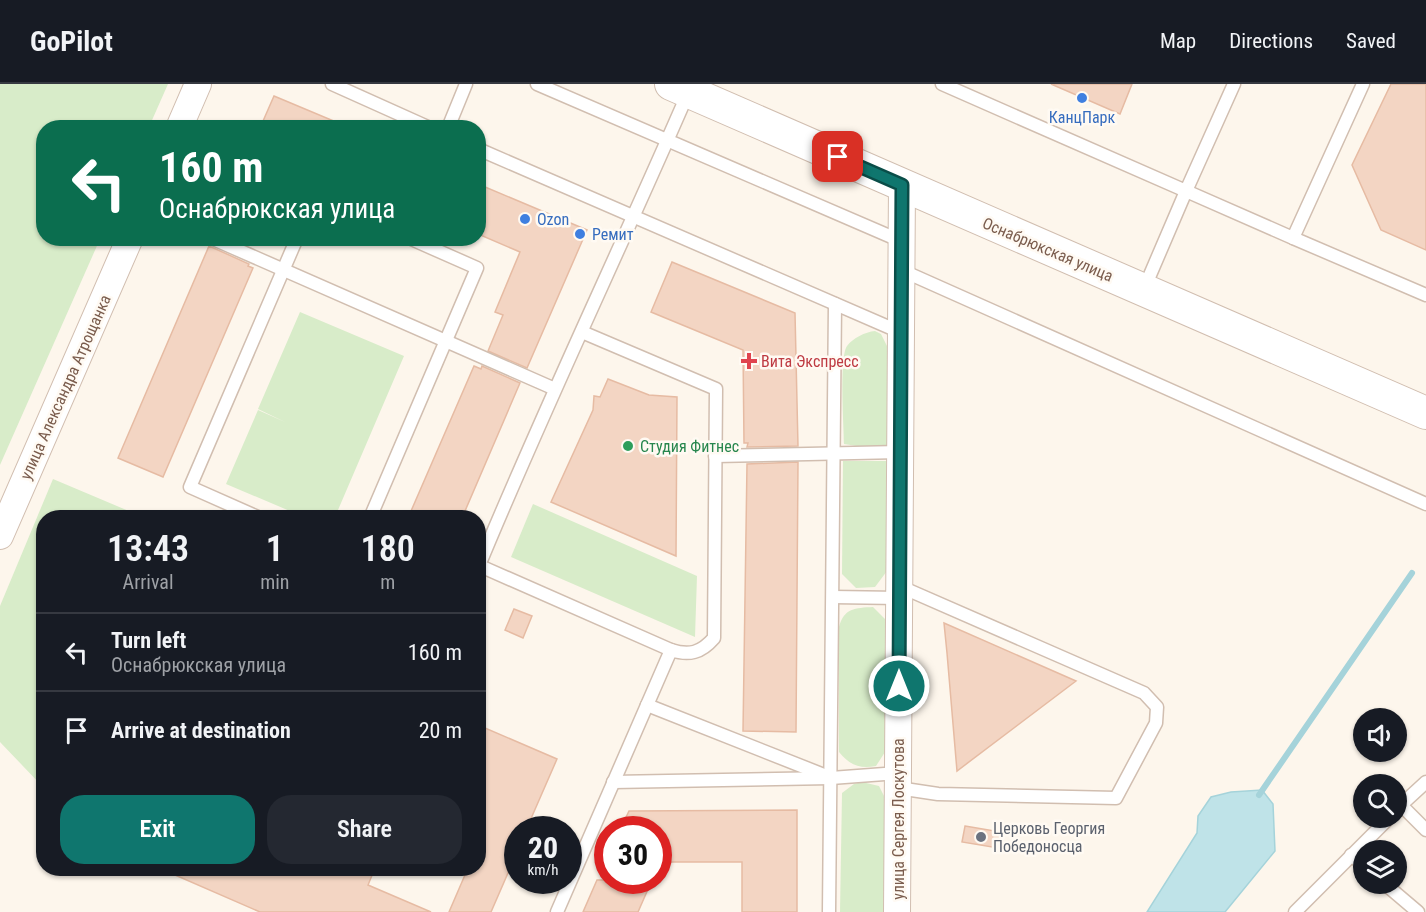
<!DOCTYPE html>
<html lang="en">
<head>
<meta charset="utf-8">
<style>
	body { margin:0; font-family:"Roboto Condensed",sans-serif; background:#242831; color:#f1f3f6; height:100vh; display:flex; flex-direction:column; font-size:22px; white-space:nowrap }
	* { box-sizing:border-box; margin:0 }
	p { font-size:20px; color:#9ea1a6 }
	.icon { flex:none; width:33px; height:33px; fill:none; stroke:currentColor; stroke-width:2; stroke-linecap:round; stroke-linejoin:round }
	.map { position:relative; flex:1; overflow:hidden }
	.details { position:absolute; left:36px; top:426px; width:450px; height:366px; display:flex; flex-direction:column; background:#171b24; border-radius:24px; box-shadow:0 2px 4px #0004 }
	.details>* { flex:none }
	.banner { position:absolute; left:36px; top:36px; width:450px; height:126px; border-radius:24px; box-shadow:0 2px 4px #0004; background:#0b6e4f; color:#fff; overflow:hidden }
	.fabs { position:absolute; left:1353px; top:624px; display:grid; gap:12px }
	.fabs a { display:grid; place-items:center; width:54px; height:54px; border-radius:50%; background:#171b24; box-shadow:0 2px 4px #0004; font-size:30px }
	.speed { position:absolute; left:504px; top:732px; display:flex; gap:12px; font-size:30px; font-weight:700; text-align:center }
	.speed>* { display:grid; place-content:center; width:78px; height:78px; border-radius:50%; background:#171b24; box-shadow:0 2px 4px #0004; line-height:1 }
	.speed small { font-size:15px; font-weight:400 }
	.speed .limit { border:9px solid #d22; background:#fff; color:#111 }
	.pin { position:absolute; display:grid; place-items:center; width:51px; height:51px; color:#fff; margin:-26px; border-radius:12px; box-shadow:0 3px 9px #0006 }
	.me { position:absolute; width:66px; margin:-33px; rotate:0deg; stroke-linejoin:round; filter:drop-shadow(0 0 4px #0008) }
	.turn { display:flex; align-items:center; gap:21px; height:126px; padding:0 24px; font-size:27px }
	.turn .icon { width:78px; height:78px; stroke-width:2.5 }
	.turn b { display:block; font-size:42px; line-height:51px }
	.eta { display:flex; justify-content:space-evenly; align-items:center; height:102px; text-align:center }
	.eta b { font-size:36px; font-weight:600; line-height:42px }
	.button { display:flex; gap:12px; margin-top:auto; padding:12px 24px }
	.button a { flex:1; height:69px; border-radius:24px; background:#0f766e; color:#fff; font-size:24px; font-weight:600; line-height:69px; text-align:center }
	.button a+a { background:#242831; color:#f1f3f6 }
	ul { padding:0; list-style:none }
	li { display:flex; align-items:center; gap:18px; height:78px; padding:0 24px; border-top:2px solid #363941 }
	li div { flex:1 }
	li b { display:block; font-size:22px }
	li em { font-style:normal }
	header { display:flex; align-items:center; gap:36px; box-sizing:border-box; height:84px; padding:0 30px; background:#171b24; border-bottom:2px solid #363941 }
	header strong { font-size:28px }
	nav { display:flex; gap:33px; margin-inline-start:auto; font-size:21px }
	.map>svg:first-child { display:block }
	.green { fill:#d8ecc9 }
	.water { fill:#bfe3e8; stroke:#a5d3da; stroke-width:1.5 }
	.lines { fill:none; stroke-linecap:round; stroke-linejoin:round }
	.stream { stroke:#a5d3da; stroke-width:6 }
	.building { fill:#f3d5c3; stroke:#e6bba3; stroke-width:1.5 }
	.service-casing { stroke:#d1beb0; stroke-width:15 }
	.minor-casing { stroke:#d1beb0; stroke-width:28 }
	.tertiary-casing { stroke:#d1beb0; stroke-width:34 }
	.service { stroke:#fff; stroke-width:12 }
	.minor { stroke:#fff; stroke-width:26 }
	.tertiary { stroke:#fff; stroke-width:32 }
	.route-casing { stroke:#0a4d48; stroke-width:15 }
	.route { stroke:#0f766e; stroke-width:10 }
	.shop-dot { fill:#3f7fe0; stroke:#fffaf3; stroke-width:2 }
	.health-dot { fill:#e0444e; stroke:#fffaf3; stroke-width:2 }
	.leisure-dot { fill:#2e9e5b; stroke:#fffaf3; stroke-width:2 }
	.worship-dot { fill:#6b7280; stroke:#fffaf3; stroke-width:2 }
	.labels { text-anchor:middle; stroke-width:5; stroke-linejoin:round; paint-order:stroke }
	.shop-label { font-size:16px; fill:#366cbe; stroke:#fffaf3; text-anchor:start }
	.street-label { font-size:16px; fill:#7a5c4d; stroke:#fffaf3 }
	.health-label { font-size:16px; fill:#be3a42; stroke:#fffaf3; text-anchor:start }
	.leisure-label { font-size:16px; fill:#27864d; stroke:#fffaf3; text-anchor:start }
	.worship-label { font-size:16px; fill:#5b616d; stroke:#fffaf3; text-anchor:start }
</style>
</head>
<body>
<header>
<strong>GoPilot</strong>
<nav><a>Map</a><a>Directions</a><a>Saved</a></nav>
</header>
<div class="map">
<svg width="1426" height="828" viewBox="0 0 1426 828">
	<rect width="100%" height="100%" fill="#fdf6ec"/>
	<!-- green -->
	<g class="green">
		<polygon points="0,0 168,0 149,43 44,44 44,154 100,155 0,381"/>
		<polygon points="300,228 404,272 335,433 304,433 226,400 258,326 285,338 258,325"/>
		<path d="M875,247L881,250L888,264V361L863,363L844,360C844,343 839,273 847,262C853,254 865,248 875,247Z"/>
		<polygon points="843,377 888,377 887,487 875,503 856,504 842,490"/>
		<polygon points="53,395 143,433 44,434 43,703 0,658 0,522"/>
		<polygon points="533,420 697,492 695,553 511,473"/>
		<path d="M873,523L886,536L887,665L876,682C859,685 850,681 839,668V543C844,524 855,524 873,523Z"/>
		<polygon points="862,698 879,702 886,716 884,828 840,828 842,709 854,700"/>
	</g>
	<!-- water -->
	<polygon class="water" points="1262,706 1273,720 1275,767 1225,828 1147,828 1197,749 1198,732 1211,713 1231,708"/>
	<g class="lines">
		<!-- stream -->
		<polyline class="stream" points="1259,711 1412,489"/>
	</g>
	<!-- building -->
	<g class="building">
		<polygon points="1051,0 1132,0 1120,30"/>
		<polygon points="1391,0 1426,0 1426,166 1381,146 1352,81"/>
		<polygon points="274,12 348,43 348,44 260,44"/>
		<polygon points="478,100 587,146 527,284 488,267 503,231 495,228 520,168 478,150"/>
		<polygon points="209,162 249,180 248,182 253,184 163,393 118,374"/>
		<polygon points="672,178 795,229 798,362 747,363 748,359 744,359 743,266 651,228"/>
		<polygon points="474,282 481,285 482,282 520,299 462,434 408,434"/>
		<polygon points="608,295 649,311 677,313 676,472 551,418 593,326 594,312 600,313"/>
		<polygon points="798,378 796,648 743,647 747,380"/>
		<polygon points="514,525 532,532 523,554 505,546"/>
		<polygon points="944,539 1076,597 957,687 947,569"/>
		<polygon points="478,641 557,675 526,746 518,746 518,766 491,828 449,828 468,784 478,784"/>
		<polygon points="797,726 797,828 742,828 742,778 658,778 658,746 620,746 629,727"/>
		<polygon points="965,742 1001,748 998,764 962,758"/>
		<polygon points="159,784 375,784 368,801 431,828 260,828"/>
		<polygon points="597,796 652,796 638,828 583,828"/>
	</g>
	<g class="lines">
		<defs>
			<g id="service">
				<polyline points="332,0 430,44"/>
				<polyline points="537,0 901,157"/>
				<polyline points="942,0 1186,107 1234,0"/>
				<polyline points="1363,0 1293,154 1426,211"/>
				<polyline points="448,44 466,0"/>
				<polyline points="478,65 900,248"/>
				<polyline points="211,154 555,305"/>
				<polyline points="901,186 1426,420"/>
				<polyline points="1144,205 1186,107 1293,154"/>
				<polyline points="715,372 900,368"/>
				<polyline points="260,434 190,403 297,154"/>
				<polyline points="370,434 477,184 409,154"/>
				<path d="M480,482L671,566C689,572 701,569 714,554L716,305L582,248"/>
				<path d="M478,484C544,324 619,168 688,9"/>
				<polyline points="833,513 899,514"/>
				<polyline points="647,621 824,691"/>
				<polyline points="613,698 831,694 898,689"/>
				<polyline points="1426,698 1401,721 1426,746"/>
				<polyline points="898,704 938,710 1116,714 1156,639 1157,623 1144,609 899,502"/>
				<polyline points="1351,771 1364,781"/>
				<polyline points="1385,800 1418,828"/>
				<polyline points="557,828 671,566"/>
				<polyline points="829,828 835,220"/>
				<polyline points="1295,828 1389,734"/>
			</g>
			<g id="minor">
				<polyline points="179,44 198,0"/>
				<polyline points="0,452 130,154"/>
				<polyline points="897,828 902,101"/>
			</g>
			<polyline id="tertiary" points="671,0 1426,329"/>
		</defs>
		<!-- service casing -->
		<use href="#service" class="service-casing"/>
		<!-- minor casing -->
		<use href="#minor" class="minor-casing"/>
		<!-- tertiary casing -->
		<use href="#tertiary" class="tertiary-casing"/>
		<!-- service -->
		<use href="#service" class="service"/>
		<!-- minor -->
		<use href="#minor" class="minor"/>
		<!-- tertiary -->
		<use href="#tertiary" class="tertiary"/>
	</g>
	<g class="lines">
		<defs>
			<polyline id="route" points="838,73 902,101 899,602"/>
		</defs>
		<!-- route casing -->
		<use href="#route" class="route-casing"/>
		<!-- route -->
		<use href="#route" class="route"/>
	</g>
	<!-- markers -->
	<g class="shop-dot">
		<circle cx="1082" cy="14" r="6"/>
		<circle cx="525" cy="135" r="6"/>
		<circle cx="580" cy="150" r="6"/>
	</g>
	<path class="health-dot" d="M746 268h6v6h6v6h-6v6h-6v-6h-6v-6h6z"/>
	<circle class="leisure-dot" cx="628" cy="362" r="6"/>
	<circle class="worship-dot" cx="981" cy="753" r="6"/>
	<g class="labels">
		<!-- shop labels -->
		<g class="shop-label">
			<text x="1082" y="39" text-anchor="middle">КанцПарк</text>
			<text x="537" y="141">Ozon</text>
			<text x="592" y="156">Ремит</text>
		</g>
		<!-- street labels -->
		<g class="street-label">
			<text transform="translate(1048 165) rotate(23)" y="6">Оснабрюкская улица</text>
			<text transform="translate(65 303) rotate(-66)" y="6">улица Александра Атрощанка</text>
			<text transform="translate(898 735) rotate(-90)" y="6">улица Сергея Лоскутова</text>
		</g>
		<!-- health labels -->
		<g class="health-label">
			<text x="761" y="283">Вита Экспресс</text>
		</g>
		<!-- leisure labels -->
		<g class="leisure-label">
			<text x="640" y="368">Студия Фитнес</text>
		</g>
		<!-- worship labels -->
		<g class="worship-label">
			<text x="993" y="750">Церковь Георгия<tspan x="993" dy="18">Победоносца</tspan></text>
		</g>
	</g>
</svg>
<div class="fabs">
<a><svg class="icon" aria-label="sound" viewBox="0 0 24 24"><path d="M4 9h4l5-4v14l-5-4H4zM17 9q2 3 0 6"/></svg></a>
<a><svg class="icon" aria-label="search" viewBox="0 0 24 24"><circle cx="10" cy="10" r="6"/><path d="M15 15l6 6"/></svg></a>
<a><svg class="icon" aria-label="layers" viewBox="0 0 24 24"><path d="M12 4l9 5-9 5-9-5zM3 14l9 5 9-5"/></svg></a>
</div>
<div class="speed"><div>20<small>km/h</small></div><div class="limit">30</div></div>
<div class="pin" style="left:838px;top:73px;background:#d93025"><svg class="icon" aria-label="arrive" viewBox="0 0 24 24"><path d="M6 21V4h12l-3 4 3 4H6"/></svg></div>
<svg class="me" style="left:899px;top:602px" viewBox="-20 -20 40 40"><circle r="17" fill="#0f766e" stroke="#fff" stroke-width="3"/><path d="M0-11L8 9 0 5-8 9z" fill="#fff"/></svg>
<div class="banner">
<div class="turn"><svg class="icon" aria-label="left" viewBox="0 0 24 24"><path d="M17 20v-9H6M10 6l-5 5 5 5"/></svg><div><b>160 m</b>Оснабрюкская улица</div></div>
</div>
<section class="details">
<div class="eta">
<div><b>13:43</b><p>Arrival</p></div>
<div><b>1</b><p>min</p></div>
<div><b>180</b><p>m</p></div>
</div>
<ul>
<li><svg class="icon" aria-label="left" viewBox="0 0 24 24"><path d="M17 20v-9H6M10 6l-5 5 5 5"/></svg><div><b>Turn left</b><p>Оснабрюкская улица</p></div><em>160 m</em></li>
<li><svg class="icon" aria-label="arrive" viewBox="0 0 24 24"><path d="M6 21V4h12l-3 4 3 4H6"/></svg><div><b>Arrive at destination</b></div><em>20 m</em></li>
</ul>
<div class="button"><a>Exit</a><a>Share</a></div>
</section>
</div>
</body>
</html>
